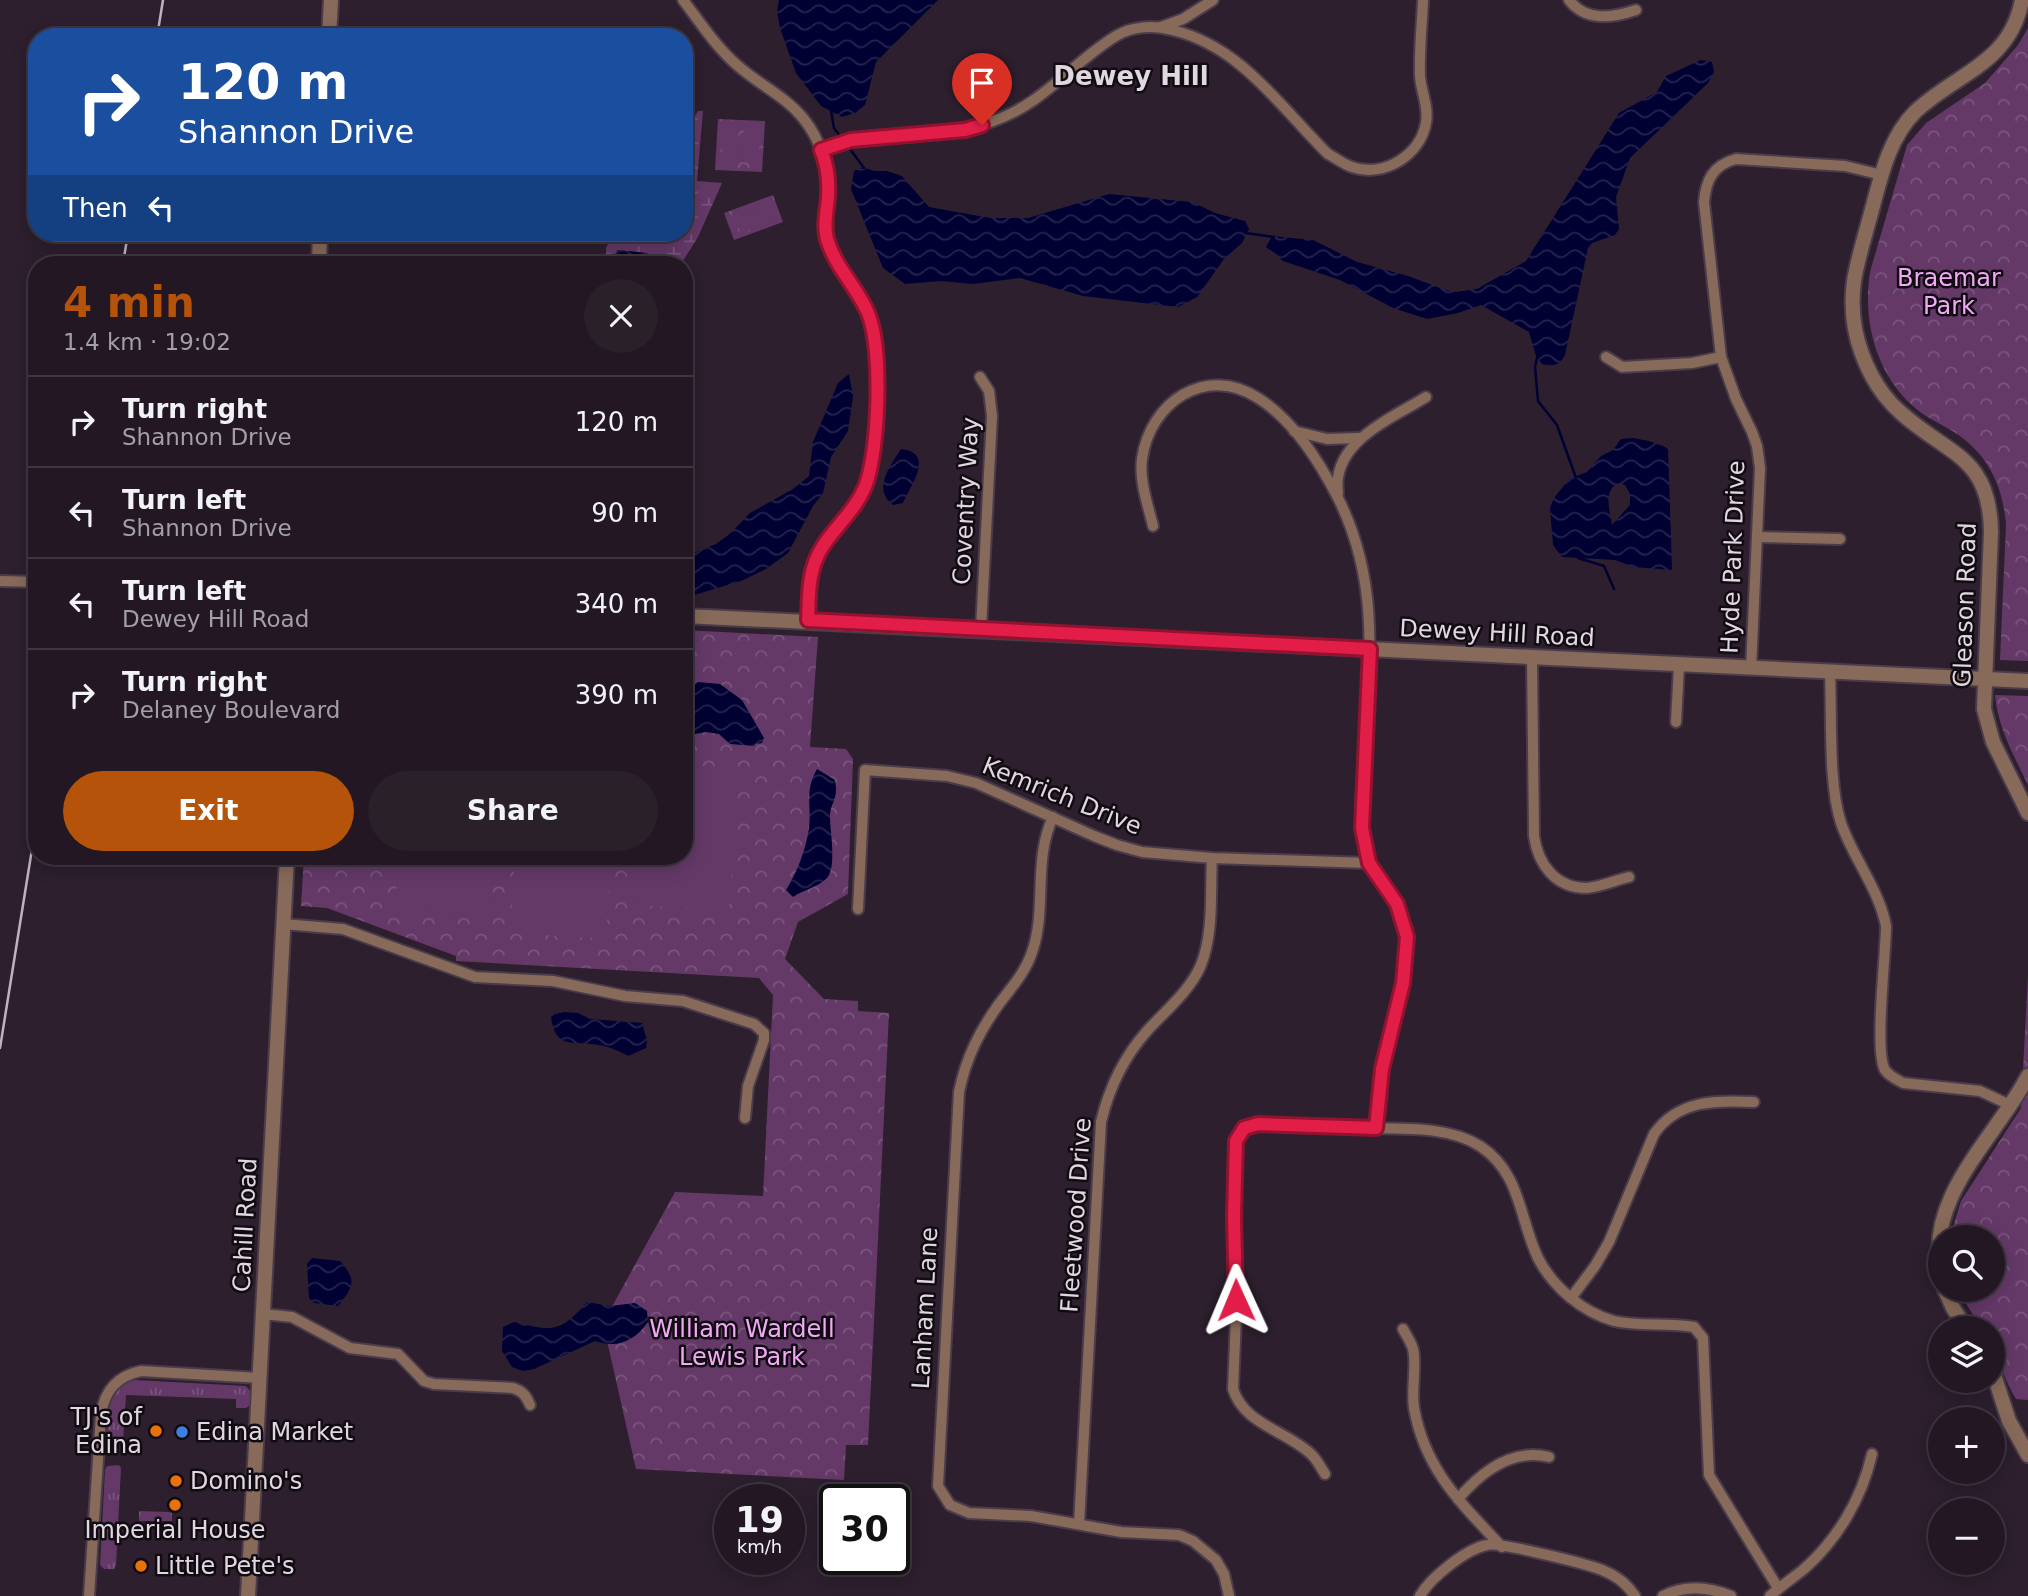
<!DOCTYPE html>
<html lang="en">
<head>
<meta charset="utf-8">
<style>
	body { margin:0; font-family:"DejaVu Sans",sans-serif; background:#2a202a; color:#f1f3f6; height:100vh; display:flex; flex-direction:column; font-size:26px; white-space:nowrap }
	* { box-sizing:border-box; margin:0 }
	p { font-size:23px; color:#a29fa5 }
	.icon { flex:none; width:38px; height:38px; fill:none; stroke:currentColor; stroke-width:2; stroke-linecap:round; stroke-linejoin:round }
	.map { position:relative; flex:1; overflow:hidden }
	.drawer { position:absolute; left:28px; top:256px; width:665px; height:609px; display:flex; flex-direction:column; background:#221722; border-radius:28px; box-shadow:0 4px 18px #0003,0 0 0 2px #3f3640 }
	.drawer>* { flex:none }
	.guide { position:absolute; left:28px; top:28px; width:665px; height:214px; border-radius:28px; box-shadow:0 4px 18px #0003,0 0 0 2px #3f3640; background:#1a4fa0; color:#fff; overflow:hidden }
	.tools { position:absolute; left:1928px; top:1225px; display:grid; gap:14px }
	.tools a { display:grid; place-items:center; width:77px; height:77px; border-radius:50%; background:#221722; box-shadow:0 4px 18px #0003,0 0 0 2px #3f3640; font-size:35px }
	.speed { position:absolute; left:714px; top:1484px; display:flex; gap:14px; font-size:35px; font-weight:700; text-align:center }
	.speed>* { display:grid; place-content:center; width:91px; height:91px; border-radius:50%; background:#221722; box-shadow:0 4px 18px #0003,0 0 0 2px #3f3640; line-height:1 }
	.speed small { font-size:18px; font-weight:400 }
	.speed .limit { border:4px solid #111; border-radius:10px; background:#fff; color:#111 }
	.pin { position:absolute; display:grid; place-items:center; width:60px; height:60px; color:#fff; margin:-72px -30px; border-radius:50% 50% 50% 0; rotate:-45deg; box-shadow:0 0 7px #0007 }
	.pin .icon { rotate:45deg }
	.me { position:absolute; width:77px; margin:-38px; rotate:359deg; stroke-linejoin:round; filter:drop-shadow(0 0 5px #0008) }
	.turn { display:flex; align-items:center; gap:24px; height:147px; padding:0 35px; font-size:32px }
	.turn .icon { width:91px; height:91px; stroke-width:2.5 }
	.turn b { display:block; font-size:49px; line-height:60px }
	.then { display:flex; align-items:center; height:66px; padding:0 35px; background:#0003; gap:14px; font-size:26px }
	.round { display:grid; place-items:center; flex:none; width:74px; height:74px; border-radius:37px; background:#2a202a }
	.overview { display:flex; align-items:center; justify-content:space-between; height:119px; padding:0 35px }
	h1 { font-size:42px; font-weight:800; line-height:52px; color:#b45309 }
	.cta { display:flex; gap:14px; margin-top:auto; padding:14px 35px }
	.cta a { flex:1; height:80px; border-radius:42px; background:#b45309; color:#fff; font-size:28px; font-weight:800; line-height:80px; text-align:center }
	.cta a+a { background:#2a202a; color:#f1f3f6 }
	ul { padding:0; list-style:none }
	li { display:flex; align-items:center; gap:21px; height:91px; padding:0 35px; border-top:2px solid #3f3640 }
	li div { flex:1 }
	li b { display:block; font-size:26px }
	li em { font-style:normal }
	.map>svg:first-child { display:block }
	.grass { fill:url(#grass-tufts) }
	.forest { fill:url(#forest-crowns) }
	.wetland { fill:url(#wetland-marsh) }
	.garden { fill:#643968 }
	.water { fill:url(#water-waves); fill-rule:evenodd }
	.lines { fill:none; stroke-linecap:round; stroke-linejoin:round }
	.stream { stroke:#000032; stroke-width:2.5 }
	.minor-casing { stroke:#4a3c4a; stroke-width:14 }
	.tertiary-casing { stroke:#4a3c4a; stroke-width:18 }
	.minor { stroke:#876a59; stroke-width:10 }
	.tertiary { stroke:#876a59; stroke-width:14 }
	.rail { stroke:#beb4be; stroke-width:2.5 }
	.route-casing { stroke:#92132f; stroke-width:18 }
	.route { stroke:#e11d48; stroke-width:12 }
	.food-dot { fill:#e8710a; stroke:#110b12; stroke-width:2.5 }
	.shop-dot { fill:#3f7fe0; stroke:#110b12; stroke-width:2.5 }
	.labels { text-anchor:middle; stroke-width:5; stroke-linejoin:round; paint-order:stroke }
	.park-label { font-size:24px; fill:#f1a9f6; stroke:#110b12 }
	.street-label { font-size:24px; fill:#e0d7e0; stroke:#110b12 }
	.poi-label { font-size:24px; fill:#e0d7e0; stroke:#110b12; text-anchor:start }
	.neighbourhood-label { font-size:26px; font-weight:bold; fill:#e0d7e0; stroke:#110b12 }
</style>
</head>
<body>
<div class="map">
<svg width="2028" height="1596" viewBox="0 0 2028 1596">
	<defs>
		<pattern id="grass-tufts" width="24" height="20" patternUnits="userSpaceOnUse" patternTransform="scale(1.75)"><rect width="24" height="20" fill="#643968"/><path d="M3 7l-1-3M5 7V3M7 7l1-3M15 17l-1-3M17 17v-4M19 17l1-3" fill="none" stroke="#7a557d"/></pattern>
		<pattern id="forest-crowns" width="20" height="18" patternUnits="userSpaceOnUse" patternTransform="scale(1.75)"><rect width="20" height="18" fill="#643968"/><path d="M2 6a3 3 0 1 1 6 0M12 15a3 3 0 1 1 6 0" fill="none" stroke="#7a557d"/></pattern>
		<pattern id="wetland-marsh" width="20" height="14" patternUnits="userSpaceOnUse" patternTransform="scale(1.75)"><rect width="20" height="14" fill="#643968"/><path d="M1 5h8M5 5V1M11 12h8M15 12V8" fill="none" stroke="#7a557d"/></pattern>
		<pattern id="water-waves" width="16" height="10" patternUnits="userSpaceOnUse" patternTransform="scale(1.75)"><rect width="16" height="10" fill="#000032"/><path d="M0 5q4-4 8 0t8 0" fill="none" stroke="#25244f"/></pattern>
	</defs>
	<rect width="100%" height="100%" fill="#2d1f2e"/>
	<!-- grass -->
	<g class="grass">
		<path d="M135,1380L246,1386L252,1393V1404L246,1408H236V1399L126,1395L123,1441L120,1443L109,1441L107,1437C108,1414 105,1383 135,1380Z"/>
		<polygon points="119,1465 121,1468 116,1565 114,1569 104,1569 100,1565 105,1470 107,1466"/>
		<polygon points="139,1511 169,1512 172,1513 172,1521 139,1521"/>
	</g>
	<!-- forest -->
	<g class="forest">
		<path d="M2028,28V661L2000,660L2006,524C2003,490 1991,461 1965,440C1951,428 1933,422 1919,411C1877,378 1862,323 1870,272L1907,145L1926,123L1985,83L2018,45Z"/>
		<polygon points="718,119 765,121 762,172 715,170"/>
		<polygon points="773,195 783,222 734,240 724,213"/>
		<polygon points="684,630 818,637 810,747 846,749 853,759 848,894 798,922 785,959 824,999 858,1001 858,1011 889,1013 868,1445 846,1445 844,1480 636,1469 603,1323 675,1192 763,1196 773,995 759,978 456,961 456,956 327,908 301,906 304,856 684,856"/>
		<path d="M1995,695L2028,696V785C2014,756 1998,728 1995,695Z"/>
		<path d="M2028,975V1400L2016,1399C2004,1378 1993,1352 1993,1328H1981L1958,1290H1993V1237H1950L1961,1201L2021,1108Z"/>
	</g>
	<!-- wetland -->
	<polygon class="wetland" points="698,111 703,111 697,181 722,183 698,237 681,264 664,264 646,253 619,250 606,264 606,248 614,233 684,233 684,133"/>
	<!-- garden -->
	<g class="garden">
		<polygon points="723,126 739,127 737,161 721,160"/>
		<polygon points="744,127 760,128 758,163 742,162"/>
		<polygon points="767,205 773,220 741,233 735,218"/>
		<polygon points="684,765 738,768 729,910 632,905 635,856 684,856"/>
		<polygon points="399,856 495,856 490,916 395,908"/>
		<polygon points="515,856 611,856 606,939 510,933"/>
	</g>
	<!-- water -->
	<g class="water">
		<polygon points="779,0 938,0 876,62 865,105 855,113 842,117 821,106 796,73 780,28 777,11"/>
		<path d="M1701,60L1712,62L1714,72L1708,83L1630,158L1616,197L1619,229L1615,235L1592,243L1588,248L1565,355C1559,366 1554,366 1542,364L1536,356L1529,332L1481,305L1458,313L1427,319L1393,308L1340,280L1283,261L1266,247L1272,236L1313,240L1357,262L1408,276L1446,290L1456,292L1477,289L1526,261L1619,113L1657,92L1666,76Z"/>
		<polygon points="863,167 874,171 887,171 902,176 929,207 990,218 1028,218 1109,194 1192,202 1215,213 1245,221 1249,229 1242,243 1224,259 1197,297 1178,307 1083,296 1020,278 973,284 941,281 905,284 883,268 851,189 854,171"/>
		<polygon points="618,250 646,253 664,264 608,264"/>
		<polygon points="849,374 853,396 848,431 831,457 823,493 813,506 788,553 766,569 741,581 694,595 684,596 684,557 716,544 732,532 750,513 793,489 809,476 813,442 838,383"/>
		<path d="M1633,438L1649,441L1668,448L1672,570L1634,567L1615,560L1562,557L1553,545L1550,508L1554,498L1569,479L1587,472L1601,456L1613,450L1621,439ZM1620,483L1625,485L1630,494V505L1612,525C1610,511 1602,488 1620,483Z"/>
		<path d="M901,449C935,453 912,484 903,503L893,505C872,489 890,466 901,449Z"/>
		<polygon points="698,682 720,684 742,700 764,738 762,743 755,744 755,746 730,744 719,734 706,732 684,736 684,693"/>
		<path d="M817,769L835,780C839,800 830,802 830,817C830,831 837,867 827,878C819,887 803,890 793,897L786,890C797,873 806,849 809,828C812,805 804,792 817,769Z"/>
		<path d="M565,1012L578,1013L590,1019L642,1023L647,1040L646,1048L628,1056C616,1049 604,1045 591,1044C568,1042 555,1046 551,1017L555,1014Z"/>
		<path d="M312,1258L340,1261C357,1280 354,1286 338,1306L314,1303L309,1298L307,1264Z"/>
		<path d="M587,1302L610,1306L635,1303L647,1311L648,1322C634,1341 618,1349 595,1341L534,1369L523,1371L512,1367L502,1351L503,1327L514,1322C551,1331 560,1334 587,1302Z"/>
	</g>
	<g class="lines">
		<!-- stream -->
		<g class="stream">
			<polyline points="831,111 834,128 843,140"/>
			<polyline points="847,145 864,168"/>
			<polyline points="1246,233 1274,237"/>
			<polyline points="1538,353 1535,367 1538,401 1557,425 1576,478"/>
			<polyline points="1579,555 1578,558 1604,566 1614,589"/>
		</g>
		<defs>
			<g id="minor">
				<path d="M683,0C700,22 716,47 737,65C758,84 785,96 803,118C821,140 830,170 828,198C827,210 824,222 826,235C830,263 854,285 866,309C881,339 878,434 871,467C866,488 856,507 842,523C832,536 820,547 815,562C808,581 809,601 808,620"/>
				<path d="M1569,0C1586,22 1612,18 1636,10"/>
				<polyline points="1161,27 1183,19 1213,0"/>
				<path d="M821,150C839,140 858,140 878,139C916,135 957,133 993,121C1042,105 1073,62 1116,36C1132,26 1154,25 1172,30C1241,46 1280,107 1328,154C1336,158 1343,164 1352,167C1383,178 1420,156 1426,123C1429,106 1421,92 1420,76C1419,51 1422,25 1423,0"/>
				<polyline points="1606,357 1622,367 1692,363 1721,357"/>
				<polyline points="980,377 989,391 992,416 981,629"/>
				<polyline points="1294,431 1327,439 1360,438"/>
				<path d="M1338,493C1331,442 1391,419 1426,397"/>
				<path d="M1153,526C1148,505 1139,481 1142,459C1150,402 1206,364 1258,398C1292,419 1319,461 1337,496C1380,580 1370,660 1364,750C1363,780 1359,810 1363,840C1369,877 1407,902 1407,941C1406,984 1391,1023 1383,1065C1378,1085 1378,1107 1376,1128"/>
				<polyline points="1757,537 1840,539"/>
				<polyline points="0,581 37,582"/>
				<path d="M1532,658L1534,836C1538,864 1555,888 1587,888C1600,887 1616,880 1629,877"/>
				<path d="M1751,669L1760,468L1757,446L1752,432L1736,399L1721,357L1704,202C1706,180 1713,165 1736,159L1845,166L1882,175"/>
				<path d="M1830,673C1832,716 1828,783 1841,823C1853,858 1879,889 1886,926C1886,954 1874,1051 1885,1070C1889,1076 1896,1079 1903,1083L1980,1091L2010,1105"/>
				<polyline points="1676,722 1679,666"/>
				<path d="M1053,817C1032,862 1048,911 1031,955C1024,974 1011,988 999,1004C979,1032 966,1058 959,1092L938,1486L950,1505L969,1513L1031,1516L1121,1532L1179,1535L1193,1541L1216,1560L1224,1574L1229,1596"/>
				<polyline points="858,909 865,770 947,776 976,783 1094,836 1117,845 1142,852 1212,858 1369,863"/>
				<polyline points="283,924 343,929 475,977 553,981 625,996 683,1001 754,1024 764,1033 764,1040 748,1086 745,1118"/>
				<path d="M1571,1298L1595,1266L1609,1242L1654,1134C1678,1100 1715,1100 1754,1102"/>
				<path d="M263,1314L292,1317L350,1348L398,1354L424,1381L434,1384L513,1388C522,1391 526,1395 530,1405"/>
				<path d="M1403,1329C1406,1335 1411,1342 1413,1349C1417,1365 1411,1390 1414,1408C1425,1470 1461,1503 1502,1547"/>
				<path d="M1325,1474C1321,1468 1317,1460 1312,1455C1288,1431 1244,1425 1233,1389L1236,1317L1234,1216L1236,1141L1244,1128L1258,1124C1292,1125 1326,1126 1360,1128C1398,1129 1447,1125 1480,1146C1521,1173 1519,1218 1538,1258C1553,1287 1582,1312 1614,1321C1640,1327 1667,1322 1694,1327L1703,1338L1709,1475L1778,1588"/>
				<path d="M1458,1499C1481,1472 1512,1448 1549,1457"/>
				<path d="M1079,1524L1101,1122C1109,1088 1123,1058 1147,1031C1165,1011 1190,991 1201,965C1214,932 1210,892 1212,858"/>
				<path d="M89,1596L101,1414C105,1390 117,1376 141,1371L260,1378"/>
				<path d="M1420,1596C1430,1578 1466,1549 1487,1545C1500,1542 1587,1564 1602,1570C1615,1575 1627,1584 1635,1596"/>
				<path d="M1663,1596C1685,1585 1709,1587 1731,1596"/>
				<path d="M1770,1596C1781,1586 1793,1578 1804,1569C1838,1539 1862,1498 1872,1454"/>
			</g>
			<g id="tertiary">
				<path d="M2022,0C2010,64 1956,73 1915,112C1886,141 1879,186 1868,224C1863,243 1857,262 1854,281C1852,296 1852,313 1855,329C1861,359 1876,391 1900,412C1947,455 1990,455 1991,532L1984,709L1993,742L2028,813"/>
				<polyline points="329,37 331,0"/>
				<polyline points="319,264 320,233"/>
				<polyline points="684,616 2028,681"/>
				<path d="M1941,1269C1926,1196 1997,1136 2028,1076"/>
				<polyline points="1945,1290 1953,1308 1966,1328"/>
				<polyline points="1993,1372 2009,1421 2028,1455"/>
				<polyline points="248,1596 287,856"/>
			</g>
		</defs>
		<!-- minor casing -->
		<use href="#minor" class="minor-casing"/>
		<!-- tertiary casing -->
		<use href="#tertiary" class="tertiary-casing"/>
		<!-- minor -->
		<use href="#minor" class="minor"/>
		<!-- tertiary -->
		<use href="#tertiary" class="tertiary"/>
		<!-- rail -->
		<g class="rail">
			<polyline points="157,37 163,0"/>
			<polyline points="123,264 128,233"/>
			<polyline points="0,1048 37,818"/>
		</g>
	</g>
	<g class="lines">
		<defs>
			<path id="route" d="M982,125L965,130L851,140L821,150C827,164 829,181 828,197C827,211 823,225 827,239C835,267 857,287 868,313C883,349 879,452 865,487C853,516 825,534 815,562C808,581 809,601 808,620L1370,649L1362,828L1369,863L1397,904L1407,937L1403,983L1382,1069L1376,1128L1258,1124L1244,1128L1236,1141L1234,1216L1236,1300"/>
		</defs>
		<!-- route casing -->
		<use href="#route" class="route-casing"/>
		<!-- route -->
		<use href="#route" class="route"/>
	</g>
	<!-- markers -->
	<g class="food-dot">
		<circle cx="156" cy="1431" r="7"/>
		<circle cx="176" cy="1481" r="7"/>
		<circle cx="175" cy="1505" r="7"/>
		<circle cx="141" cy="1566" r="7"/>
	</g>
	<circle class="shop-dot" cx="182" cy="1432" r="7"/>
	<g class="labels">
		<!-- park labels -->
		<g class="park-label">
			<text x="1949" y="286">Braemar<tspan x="1949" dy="28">Park</tspan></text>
			<text x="742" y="1337">William Wardell<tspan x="742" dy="28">Lewis Park</tspan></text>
		</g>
		<!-- street labels -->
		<g class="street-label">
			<text transform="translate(966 501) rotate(-87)" y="8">Coventry Way</text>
			<text transform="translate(1733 557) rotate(-88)" y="8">Hyde Park Drive</text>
			<text transform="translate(1965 605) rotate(-88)" y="8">Gleason Road</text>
			<text transform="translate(1497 633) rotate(3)" y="8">Dewey Hill Road</text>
			<text transform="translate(1062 796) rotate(22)" y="8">Kemrich Drive</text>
			<text transform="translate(1076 1215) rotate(-86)" y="8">Fleetwood Drive</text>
			<text transform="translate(245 1225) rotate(-87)" y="8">Cahill Road</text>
			<text transform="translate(925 1308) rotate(-87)" y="8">Lanham Lane</text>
		</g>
		<!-- poi labels -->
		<g class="poi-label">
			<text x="142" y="1425" text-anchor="end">TJ's of<tspan x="142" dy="28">Edina</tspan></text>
			<text x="196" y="1440">Edina Market</text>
			<text x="190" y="1489">Domino's</text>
			<text x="175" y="1538" text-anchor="middle">Imperial House</text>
			<text x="155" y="1574">Little Pete's</text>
		</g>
		<!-- neighbourhood labels -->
		<g class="neighbourhood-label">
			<text x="1131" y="85">Dewey Hill</text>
		</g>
	</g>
</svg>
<div class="tools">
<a><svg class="icon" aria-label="search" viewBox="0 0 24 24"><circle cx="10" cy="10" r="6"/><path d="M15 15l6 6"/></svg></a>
<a><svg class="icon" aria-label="layers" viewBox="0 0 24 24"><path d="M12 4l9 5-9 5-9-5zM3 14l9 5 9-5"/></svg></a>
<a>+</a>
<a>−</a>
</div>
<div class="speed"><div>19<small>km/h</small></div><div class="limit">30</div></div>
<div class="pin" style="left:982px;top:125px;background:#d93025"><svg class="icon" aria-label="arrive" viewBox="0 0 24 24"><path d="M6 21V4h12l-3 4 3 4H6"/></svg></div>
<svg class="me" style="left:1236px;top:1300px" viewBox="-20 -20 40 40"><path d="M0-17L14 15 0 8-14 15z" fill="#e11d48" stroke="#fff" stroke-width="4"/></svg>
<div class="guide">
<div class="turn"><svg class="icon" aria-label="right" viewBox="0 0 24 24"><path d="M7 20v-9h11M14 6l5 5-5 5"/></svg><div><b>120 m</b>Shannon Drive</div></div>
<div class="then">Then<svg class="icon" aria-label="left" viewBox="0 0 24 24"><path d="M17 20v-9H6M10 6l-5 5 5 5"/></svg></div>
</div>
<section class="drawer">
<div class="overview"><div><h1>4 min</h1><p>1.4 km · 19:02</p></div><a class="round"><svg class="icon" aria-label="close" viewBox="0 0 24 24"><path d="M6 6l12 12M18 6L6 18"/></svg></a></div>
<ul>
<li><svg class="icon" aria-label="right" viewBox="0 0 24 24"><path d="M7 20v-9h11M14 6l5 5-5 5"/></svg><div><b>Turn right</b><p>Shannon Drive</p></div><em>120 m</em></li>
<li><svg class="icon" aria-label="left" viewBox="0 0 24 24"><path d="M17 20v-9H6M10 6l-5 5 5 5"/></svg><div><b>Turn left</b><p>Shannon Drive</p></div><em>90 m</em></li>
<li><svg class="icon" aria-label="left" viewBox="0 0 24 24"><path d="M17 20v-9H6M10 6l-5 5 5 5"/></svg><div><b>Turn left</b><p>Dewey Hill Road</p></div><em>340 m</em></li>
<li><svg class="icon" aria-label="right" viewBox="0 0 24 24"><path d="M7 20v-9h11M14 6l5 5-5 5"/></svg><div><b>Turn right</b><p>Delaney Boulevard</p></div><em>390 m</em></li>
</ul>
<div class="cta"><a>Exit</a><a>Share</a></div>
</section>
</div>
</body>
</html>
